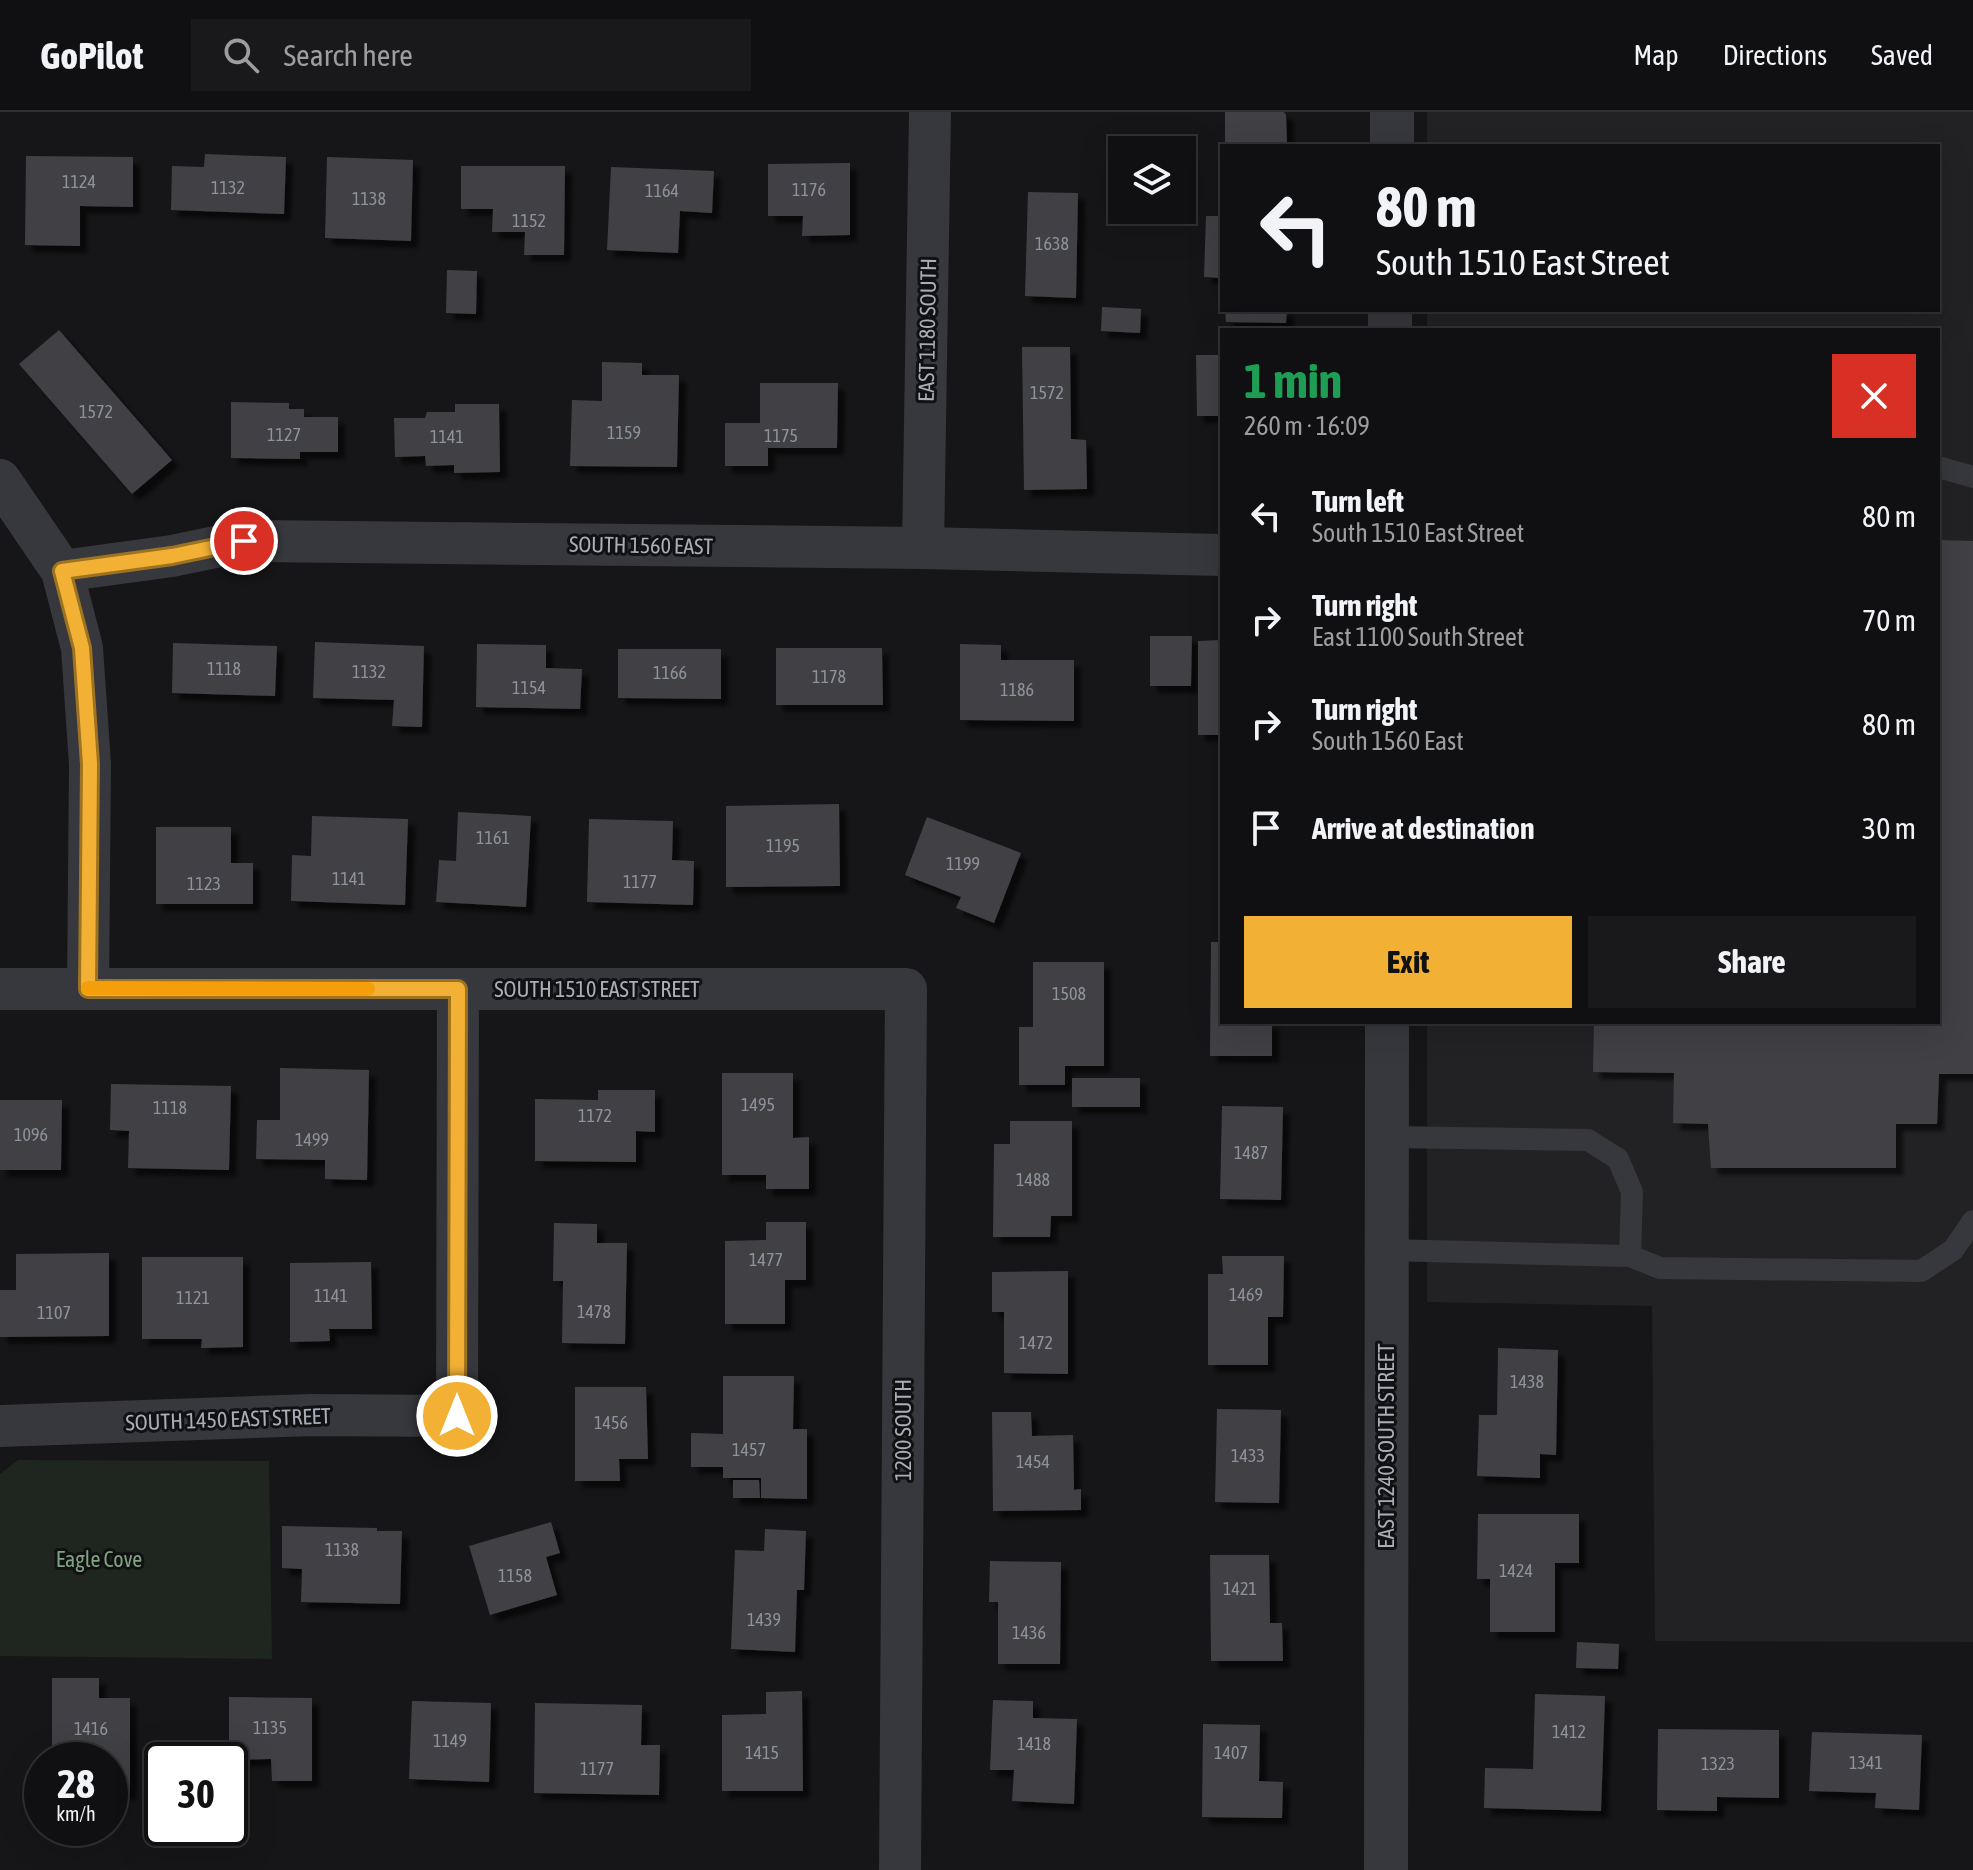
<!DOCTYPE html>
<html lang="en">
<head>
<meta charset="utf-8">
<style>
	body { margin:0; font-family:"Asap Condensed",sans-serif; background:#19191b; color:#f1f3f6; height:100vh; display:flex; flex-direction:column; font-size:30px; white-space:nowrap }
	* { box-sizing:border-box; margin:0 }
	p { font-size:26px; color:#9c9d9f }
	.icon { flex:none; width:44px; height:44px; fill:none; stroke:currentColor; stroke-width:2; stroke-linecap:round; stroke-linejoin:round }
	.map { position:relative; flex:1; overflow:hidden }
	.details { position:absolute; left:1220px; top:216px; width:720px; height:696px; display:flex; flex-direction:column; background:#101012; border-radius:0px; box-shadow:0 8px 32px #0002,0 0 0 2px #303032 }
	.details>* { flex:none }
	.guide { position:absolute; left:1220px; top:32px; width:720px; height:168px; border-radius:0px; box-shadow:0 8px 32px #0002,0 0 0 2px #303032; background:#101012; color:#f1f3f6; overflow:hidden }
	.fabs { position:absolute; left:1108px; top:24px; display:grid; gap:16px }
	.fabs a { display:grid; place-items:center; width:88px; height:88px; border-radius:0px; background:#101012; box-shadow:0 8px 32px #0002,0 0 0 2px #303032; font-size:40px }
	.speed { position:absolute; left:24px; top:1630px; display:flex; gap:16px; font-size:40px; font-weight:700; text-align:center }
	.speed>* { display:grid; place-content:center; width:104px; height:104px; border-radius:50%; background:#101012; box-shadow:0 8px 32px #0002,0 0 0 2px #303032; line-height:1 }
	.speed small { font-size:20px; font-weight:400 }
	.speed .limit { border:4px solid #111; border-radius:12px; background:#fff; color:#111 }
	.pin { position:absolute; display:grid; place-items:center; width:68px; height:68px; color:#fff; margin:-34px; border:4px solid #fff; border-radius:50%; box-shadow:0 2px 8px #0007 }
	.me { position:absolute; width:88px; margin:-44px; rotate:0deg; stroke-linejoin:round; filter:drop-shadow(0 0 6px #0008) }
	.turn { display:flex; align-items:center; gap:28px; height:168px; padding:0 24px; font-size:36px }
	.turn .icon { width:104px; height:104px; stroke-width:2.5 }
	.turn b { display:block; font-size:56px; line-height:68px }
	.round { display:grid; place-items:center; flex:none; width:84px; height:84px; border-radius:0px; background:#19191b }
	.overview { display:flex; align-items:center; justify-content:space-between; height:136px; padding:0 24px }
	h1 { font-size:48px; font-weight:700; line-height:60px; color:#1e9e55 }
	.button { display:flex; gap:16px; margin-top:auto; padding:16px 24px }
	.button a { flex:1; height:92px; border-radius:0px; background:#f2b134; color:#111; font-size:32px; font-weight:700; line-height:92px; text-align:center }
	.button a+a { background:#19191b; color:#f1f3f6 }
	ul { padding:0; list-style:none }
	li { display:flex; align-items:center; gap:24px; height:104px; padding:0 24px }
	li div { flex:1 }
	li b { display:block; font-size:30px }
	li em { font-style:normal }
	header { display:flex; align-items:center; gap:48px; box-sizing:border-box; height:112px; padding:0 40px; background:#101012; border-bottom:2px solid #303032 }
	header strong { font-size:38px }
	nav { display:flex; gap:44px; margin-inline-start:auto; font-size:28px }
	.search { width:560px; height:72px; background:#19191b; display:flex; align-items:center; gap:20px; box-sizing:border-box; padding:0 28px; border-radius:0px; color:#9c9d9f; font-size:30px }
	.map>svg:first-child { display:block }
	.built { fill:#222225 }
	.green { fill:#1e261f }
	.building { fill:#404145; filter:url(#shadow) }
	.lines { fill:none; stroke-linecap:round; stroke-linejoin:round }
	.service { stroke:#37383d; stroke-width:22 }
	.minor { stroke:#37383d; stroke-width:42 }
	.tertiary { stroke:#37383d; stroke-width:44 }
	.route-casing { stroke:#9d7322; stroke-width:20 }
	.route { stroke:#f2b134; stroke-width:14 }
	.slow { stroke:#f59e0b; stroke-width:14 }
	.labels { text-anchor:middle; stroke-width:6; stroke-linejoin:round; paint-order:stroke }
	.number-label { font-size:18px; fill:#8e929b }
	.street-label { font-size:22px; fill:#a8adb8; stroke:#111113 }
	.park-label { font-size:22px; fill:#7fa381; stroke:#111113 }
</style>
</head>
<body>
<header>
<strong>GoPilot</strong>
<div class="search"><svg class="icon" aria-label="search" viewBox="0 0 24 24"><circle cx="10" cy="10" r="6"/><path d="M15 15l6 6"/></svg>Search here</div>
<nav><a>Map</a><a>Directions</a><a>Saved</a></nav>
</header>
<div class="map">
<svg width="1973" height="1758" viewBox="0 0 1973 1758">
	<defs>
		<filter id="shadow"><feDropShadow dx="7" dy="7" stdDeviation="2" flood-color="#0009"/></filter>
	</defs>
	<rect width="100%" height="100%" fill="#161618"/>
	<!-- built -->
	<polygon class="built" points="1427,0 1973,0 1973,1530 1655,1529 1652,1194 1427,1190 1427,910 1938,910 1938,218 1427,218 1427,198 1938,198 1938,34 1427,34"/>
	<!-- green -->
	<polygon class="green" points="18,1348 269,1349 272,1547 0,1544 0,1362"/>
	<!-- building -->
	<g class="building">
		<polygon points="1225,0 1284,0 1286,3 1287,31 1282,31 1282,34 1225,34"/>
		<polygon points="205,42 286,45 284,102 171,98 172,54 204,55"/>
		<polygon points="26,44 133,45 133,95 80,94 80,134 25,133"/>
		<polygon points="327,45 413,48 411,129 325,126"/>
		<polygon points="850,51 850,123 802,124 803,104 768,104 768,52"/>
		<polygon points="461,54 565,54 564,143 524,143 525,120 492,120 493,97 461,97"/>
		<polygon points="611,55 714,59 712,101 680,99 678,141 607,138"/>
		<rect x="1114" y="57" width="8" height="22"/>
		<polygon points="1028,80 1078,81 1076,186 1025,184"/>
		<polygon points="1206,104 1222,104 1222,166 1204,165"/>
		<polygon points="447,158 477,159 476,202 446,201"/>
		<polygon points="1102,195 1141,197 1140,221 1101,219"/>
		<polygon points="1225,198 1287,198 1286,211 1226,210"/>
		<polygon points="59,218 172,348 132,382 19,252"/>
		<polygon points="1022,235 1070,235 1071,327 1086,328 1087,377 1024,378"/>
		<polygon points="1196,243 1222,243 1222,367 1218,367 1218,304 1197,304"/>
		<polygon points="602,250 642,251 642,263 679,263 677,355 570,354 572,288 602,289"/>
		<polygon points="760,271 838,271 837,336 768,336 768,354 725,354 725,311 760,311"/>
		<polygon points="231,290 289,291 289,297 304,297 304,305 338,305 338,340 300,340 300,347 231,346"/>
		<polygon points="455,292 499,292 500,360 454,361 454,353 426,354 425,344 395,345 394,306 425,306 427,300 455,300"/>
		<polygon points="1938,428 1973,429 1973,962 1939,962 1937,1012 1896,1012 1896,1056 1711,1056 1708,1012 1673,1011 1674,961 1593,960 1594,910 1938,910"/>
		<polygon points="1150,524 1192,524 1191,574 1150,574"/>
		<polygon points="1222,528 1222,623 1198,623 1198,529"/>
		<polygon points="315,530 424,534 422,615 392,614 394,588 313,586"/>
		<polygon points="173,531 277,534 275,584 172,581"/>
		<polygon points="477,532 546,533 546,556 582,557 580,597 476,595"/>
		<polygon points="960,532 1001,533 1001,548 1074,548 1074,609 960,608"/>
		<polygon points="776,536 882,536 883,593 776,593"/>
		<polygon points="618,537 721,537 721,587 618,586"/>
		<polygon points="839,692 840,774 726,775 726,694"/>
		<polygon points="458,700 531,704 526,795 436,790 439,748 456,749"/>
		<polygon points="312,704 408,707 405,793 291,789 292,743 311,744"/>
		<polygon points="927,705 1021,741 994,811 956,796 961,785 905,763"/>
		<polygon points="589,707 673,709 672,748 694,749 693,793 587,790"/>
		<polygon points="156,715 231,715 231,751 253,751 253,792 156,792"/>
		<polygon points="1211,830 1222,830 1222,910 1272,910 1272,944 1210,944"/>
		<polygon points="1033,850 1104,850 1104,954 1065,954 1065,973 1019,973 1019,915 1033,915"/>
		<polygon points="280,956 369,958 367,1068 325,1067 325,1048 256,1047 257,1008 280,1008"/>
		<polygon points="722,961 793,961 793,1026 809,1025 809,1077 766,1077 766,1063 722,1063"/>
		<rect x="1072" y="966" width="68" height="29"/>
		<polygon points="111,972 231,974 229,1058 128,1056 129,1019 110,1018"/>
		<polygon points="598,978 655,978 655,1020 636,1019 636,1050 535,1049 535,987 598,988"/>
		<polygon points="0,988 62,988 61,1058 0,1058"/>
		<polygon points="1222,994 1283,995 1281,1088 1220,1087"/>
		<polygon points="1010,1009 1072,1009 1072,1104 1051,1104 1050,1125 993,1125 994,1032 1010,1032"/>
		<polygon points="766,1110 806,1110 806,1168 785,1168 785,1212 725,1212 725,1129 766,1128"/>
		<polygon points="554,1111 597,1112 597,1131 627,1131 625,1232 562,1231 563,1169 553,1169"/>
		<polygon points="109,1141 109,1224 0,1225 0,1178 16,1178 16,1142"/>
		<polygon points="1222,1144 1284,1144 1283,1205 1268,1205 1268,1253 1208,1253 1208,1162 1223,1162"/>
		<polygon points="142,1145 243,1145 243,1235 201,1236 202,1227 142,1227"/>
		<polygon points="371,1150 372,1217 329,1217 330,1229 290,1230 290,1151"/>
		<polygon points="1068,1159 1068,1262 1004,1261 1004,1200 992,1200 992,1160"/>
		<polygon points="1498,1236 1558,1238 1556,1343 1540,1342 1540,1366 1477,1364 1479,1303 1497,1303"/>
		<polygon points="723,1264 794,1264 793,1317 807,1317 807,1387 761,1386 761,1366 723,1366 723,1355 691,1355 691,1321 723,1322"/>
		<polygon points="575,1275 646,1275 648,1347 619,1347 620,1369 575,1369"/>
		<polygon points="1217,1297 1281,1298 1279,1391 1215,1390"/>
		<polygon points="992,1300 1031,1300 1032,1324 1073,1323 1074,1378 1081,1377 1081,1398 993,1399"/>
		<polygon points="733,1368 759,1368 760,1386 733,1386"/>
		<polygon points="1478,1402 1579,1402 1579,1451 1555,1451 1555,1520 1490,1520 1490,1467 1477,1467"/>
		<polygon points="551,1410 560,1441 546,1445 557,1483 490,1503 469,1434"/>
		<polygon points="282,1414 377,1416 377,1419 402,1419 400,1492 301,1490 302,1457 282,1456"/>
		<polygon points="765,1417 806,1419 804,1478 797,1478 795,1540 731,1537 735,1438 764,1439"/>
		<polygon points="1210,1443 1269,1443 1270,1511 1282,1511 1283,1549 1211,1549"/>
		<polygon points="990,1449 1061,1450 1060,1552 998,1552 998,1490 989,1490"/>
		<polygon points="1577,1530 1619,1532 1618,1557 1576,1556"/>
		<polygon points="52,1566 99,1566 99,1586 130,1586 130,1681 110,1681 110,1648 52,1648"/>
		<polygon points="802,1579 803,1679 722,1679 722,1603 766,1602 766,1580"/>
		<polygon points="1535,1582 1605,1584 1601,1699 1484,1696 1485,1656 1533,1657"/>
		<polygon points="229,1585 312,1586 312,1669 272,1669 271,1647 229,1648"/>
		<polygon points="993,1588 1033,1589 1033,1606 1077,1607 1074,1692 1012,1689 1014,1658 990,1658"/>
		<polygon points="412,1589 491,1591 489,1670 409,1667"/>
		<polygon points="535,1591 642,1593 641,1633 660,1633 659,1683 534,1681"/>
		<polygon points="1203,1612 1260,1613 1259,1669 1283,1670 1282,1706 1202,1705"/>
		<polygon points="1658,1617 1779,1618 1779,1686 1717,1685 1717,1699 1657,1698"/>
		<polygon points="1812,1620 1922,1623 1919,1698 1875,1696 1876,1681 1809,1679"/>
	</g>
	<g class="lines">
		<!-- service -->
		<g class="service">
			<polyline points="1938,355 1973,365"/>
			<polyline points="1387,1138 1630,1144 1632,1080 1618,1047 1588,1028 1387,1025"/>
			<polyline points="1630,1144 1660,1156 1921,1159 1953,1138 1973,1109"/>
		</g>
		<!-- minor -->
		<g class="minor">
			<polyline points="0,368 62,459 82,536 90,652 88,877"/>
			<polyline points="923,436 930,0"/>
			<polyline points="62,459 172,444 244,429 923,436 1222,443"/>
			<polyline points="0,877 906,877 900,1758"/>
			<polyline points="0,1314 311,1303 457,1304 458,877"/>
		</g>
		<!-- tertiary -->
		<g class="tertiary">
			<polyline points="1392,34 1392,0"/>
			<polyline points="1390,218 1390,198"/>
			<polyline points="1386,1758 1387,910"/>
		</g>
	</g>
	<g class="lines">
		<defs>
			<polyline id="route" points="244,429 172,444 62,459 82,536 90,652 88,877 458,877 457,1304"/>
		</defs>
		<!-- route casing -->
		<use href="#route" class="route-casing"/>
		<!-- route -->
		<use href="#route" class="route"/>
		<!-- slow -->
		<polyline class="slow" points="88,876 368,877"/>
	</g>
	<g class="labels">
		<!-- number labels -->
		<g class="number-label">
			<text x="79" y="76">1124</text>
			<text x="228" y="82">1132</text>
			<text x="809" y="84">1176</text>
			<text x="662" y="85">1164</text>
			<text x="369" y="93">1138</text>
			<text x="529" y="115">1152</text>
			<text x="1052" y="138">1638</text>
			<text x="1047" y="287">1572</text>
			<text x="96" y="306">1572</text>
			<text x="624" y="327">1159</text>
			<text x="284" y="329">1127</text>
			<text x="781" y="330">1175</text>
			<text x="447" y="331">1141</text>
			<text x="224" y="563">1118</text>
			<text x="369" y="566">1132</text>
			<text x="670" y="567">1166</text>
			<text x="829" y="571">1178</text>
			<text x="529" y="582">1154</text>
			<text x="1017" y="584">1186</text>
			<text x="493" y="732">1161</text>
			<text x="783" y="740">1195</text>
			<text x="963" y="758">1199</text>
			<text x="349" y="773">1141</text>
			<text x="640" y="776">1177</text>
			<text x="204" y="778">1123</text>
			<text x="1069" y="888">1508</text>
			<text x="758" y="999">1495</text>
			<text x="170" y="1002">1118</text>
			<text x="595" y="1010">1172</text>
			<text x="31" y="1029">1096</text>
			<text x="312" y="1034">1499</text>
			<text x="1251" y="1047">1487</text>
			<text x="1033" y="1074">1488</text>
			<text x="766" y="1154">1477</text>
			<text x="1246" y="1189">1469</text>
			<text x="331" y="1190">1141</text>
			<text x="193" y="1192">1121</text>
			<text x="594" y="1206">1478</text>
			<text x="54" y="1207">1107</text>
			<text x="1036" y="1237">1472</text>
			<text x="1527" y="1276">1438</text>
			<text x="611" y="1317">1456</text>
			<text x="749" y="1344">1457</text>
			<text x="1248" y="1350">1433</text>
			<text x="1033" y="1356">1454</text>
			<text x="342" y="1444">1138</text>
			<text x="1516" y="1465">1424</text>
			<text x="515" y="1470">1158</text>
			<text x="1240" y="1483">1421</text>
			<text x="764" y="1514">1439</text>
			<text x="1029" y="1527">1436</text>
			<text x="270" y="1622">1135</text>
			<text x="91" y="1623">1416</text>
			<text x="1569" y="1626">1412</text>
			<text x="450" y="1635">1149</text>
			<text x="1034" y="1638">1418</text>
			<text x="762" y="1647">1415</text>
			<text x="1231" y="1647">1407</text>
			<text x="1866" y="1657">1341</text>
			<text x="1718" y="1658">1323</text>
			<text x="597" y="1663">1177</text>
		</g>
		<!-- street labels -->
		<g class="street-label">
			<text transform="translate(927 218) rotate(-89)" y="8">EAST 1180 SOUTH</text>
			<text transform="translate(641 433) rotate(1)" y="8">SOUTH 1560 EAST</text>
			<text x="597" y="885">SOUTH 1510 EAST STREET</text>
			<text transform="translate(228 1307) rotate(-2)" y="8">SOUTH 1450 EAST STREET</text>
			<text transform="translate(903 1318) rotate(-90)" y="8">1200 SOUTH</text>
			<text transform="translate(1386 1334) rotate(-90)" y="8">EAST 1240 SOUTH STREET</text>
		</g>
		<!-- park labels -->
		<g class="park-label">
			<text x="99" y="1455">Eagle Cove</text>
		</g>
	</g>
</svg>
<div class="fabs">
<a><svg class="icon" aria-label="layers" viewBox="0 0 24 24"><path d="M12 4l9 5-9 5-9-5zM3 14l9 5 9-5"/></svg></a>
</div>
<div class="speed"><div>28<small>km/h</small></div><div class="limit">30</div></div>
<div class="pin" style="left:244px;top:429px;background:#d93025"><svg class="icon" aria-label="arrive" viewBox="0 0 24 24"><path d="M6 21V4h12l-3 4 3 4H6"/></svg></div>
<svg class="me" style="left:457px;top:1304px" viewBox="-20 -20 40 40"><circle r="17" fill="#f2b134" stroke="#fff" stroke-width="3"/><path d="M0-11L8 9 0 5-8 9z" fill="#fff"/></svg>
<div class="guide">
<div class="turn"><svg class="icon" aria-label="left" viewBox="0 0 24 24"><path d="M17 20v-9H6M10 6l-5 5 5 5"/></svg><div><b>80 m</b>South 1510 East Street</div></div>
</div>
<section class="details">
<div class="overview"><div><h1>1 min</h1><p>260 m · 16:09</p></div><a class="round" style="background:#d93025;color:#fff"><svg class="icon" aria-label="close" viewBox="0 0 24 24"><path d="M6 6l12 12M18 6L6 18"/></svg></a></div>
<ul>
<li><svg class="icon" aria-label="left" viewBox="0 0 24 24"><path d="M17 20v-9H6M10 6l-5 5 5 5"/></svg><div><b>Turn left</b><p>South 1510 East Street</p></div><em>80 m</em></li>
<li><svg class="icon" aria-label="right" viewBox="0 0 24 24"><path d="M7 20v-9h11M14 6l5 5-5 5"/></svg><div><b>Turn right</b><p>East 1100 South Street</p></div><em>70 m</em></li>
<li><svg class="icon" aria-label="right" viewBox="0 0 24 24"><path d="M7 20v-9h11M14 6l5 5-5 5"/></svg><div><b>Turn right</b><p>South 1560 East</p></div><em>80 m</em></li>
<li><svg class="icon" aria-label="arrive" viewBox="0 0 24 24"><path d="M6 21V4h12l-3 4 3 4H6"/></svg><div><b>Arrive at destination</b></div><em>30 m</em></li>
</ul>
<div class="button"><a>Exit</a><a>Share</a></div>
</section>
</div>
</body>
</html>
